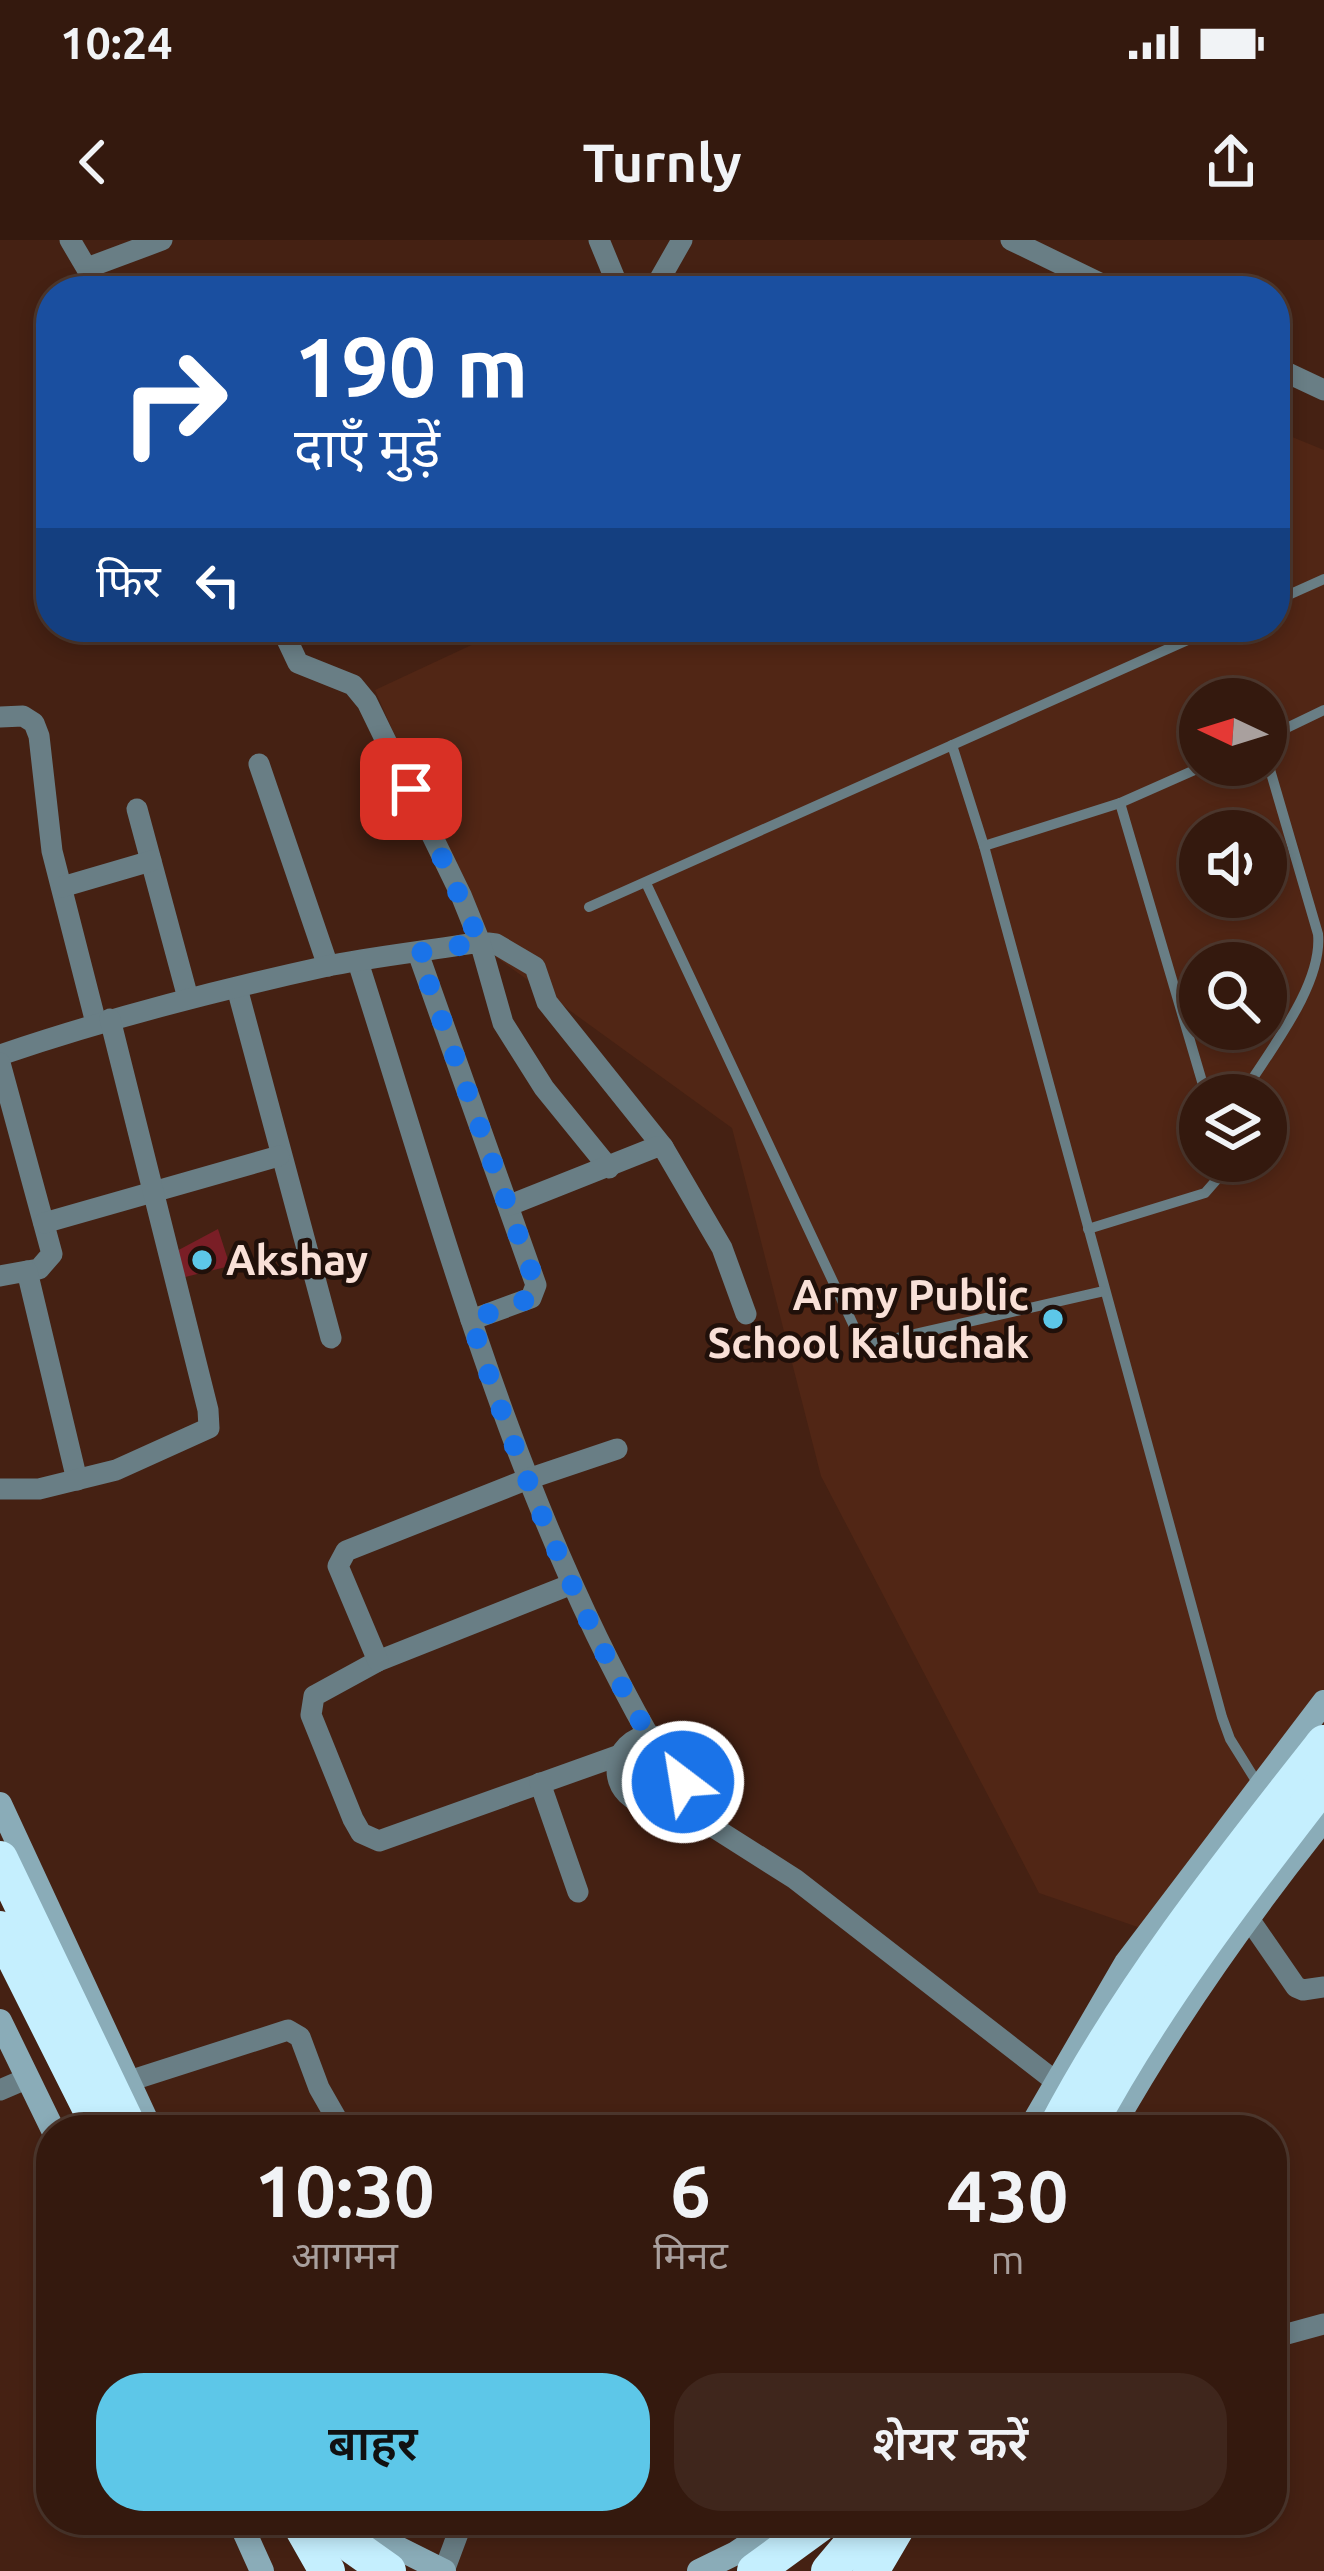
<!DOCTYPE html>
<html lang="hi">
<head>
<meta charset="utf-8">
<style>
	body { margin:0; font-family:Ubuntu,"Noto Sans Devanagari",sans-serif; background:#3f261c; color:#f1f3f6; height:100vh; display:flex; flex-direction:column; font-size:45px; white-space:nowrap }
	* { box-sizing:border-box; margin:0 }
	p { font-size:39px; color:#a9a09e }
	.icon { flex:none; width:66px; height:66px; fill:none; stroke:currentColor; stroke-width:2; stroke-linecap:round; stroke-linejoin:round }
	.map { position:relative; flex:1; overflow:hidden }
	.side { position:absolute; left:36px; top:1875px; width:1251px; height:420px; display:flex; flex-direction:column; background:#34190e; border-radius:48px; box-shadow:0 6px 18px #0003,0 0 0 3px #4e382e }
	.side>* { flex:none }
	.guide { position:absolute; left:36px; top:36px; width:1254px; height:366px; border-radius:48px; box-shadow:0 6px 18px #0003,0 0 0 3px #4e382e; background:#1a4fa0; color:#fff; overflow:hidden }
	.needle { width:78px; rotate:274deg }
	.fabs { position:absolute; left:1179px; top:438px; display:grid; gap:24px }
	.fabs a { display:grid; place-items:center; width:108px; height:108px; border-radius:50%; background:#34190e; box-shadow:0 6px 18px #0003,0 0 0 3px #4e382e; font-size:60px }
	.pin { position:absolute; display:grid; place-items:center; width:102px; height:102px; color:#fff; margin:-51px; border-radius:24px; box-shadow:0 6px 18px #0006 }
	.me { position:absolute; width:132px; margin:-66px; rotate:329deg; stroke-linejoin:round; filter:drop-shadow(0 0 9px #0008) }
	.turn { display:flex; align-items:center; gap:42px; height:252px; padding:0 60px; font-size:54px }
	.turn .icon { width:156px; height:156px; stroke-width:2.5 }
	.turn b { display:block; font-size:84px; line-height:102px }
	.then { display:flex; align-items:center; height:114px; padding:0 60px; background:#0003; gap:24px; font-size:45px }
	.eta { display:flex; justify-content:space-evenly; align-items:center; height:204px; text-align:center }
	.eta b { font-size:72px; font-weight:600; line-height:84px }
	.button { display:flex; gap:24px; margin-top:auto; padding:24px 60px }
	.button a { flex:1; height:138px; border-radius:48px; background:#5dc7e8; color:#111; font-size:48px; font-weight:600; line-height:138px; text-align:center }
	.button a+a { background:#3f261c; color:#f1f3f6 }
	.status { display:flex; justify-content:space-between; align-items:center; height:84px; padding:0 60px; background:#34190e; direction:ltr }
	.status svg { height:33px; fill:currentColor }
	header { display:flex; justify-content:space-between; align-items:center; height:156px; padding:0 60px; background:#34190e; font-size:54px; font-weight:600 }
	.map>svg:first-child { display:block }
	.built { fill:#512615; fill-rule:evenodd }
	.building { fill:#7a1e26 }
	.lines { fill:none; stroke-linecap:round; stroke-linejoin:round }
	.lane { stroke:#697e85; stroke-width:10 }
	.street { stroke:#697e85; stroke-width:21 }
	.secondary { stroke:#8aacb8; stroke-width:24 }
	.highway { stroke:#c5effe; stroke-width:36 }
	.route { stroke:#1a73e8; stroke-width:21; stroke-dasharray:0 37.8 }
	.poi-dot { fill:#5dc7e8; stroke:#20100a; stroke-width:4.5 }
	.labels { text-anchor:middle; stroke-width:9; stroke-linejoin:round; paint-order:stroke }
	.poi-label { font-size:42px; font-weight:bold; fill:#f9e0d7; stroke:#20100a; text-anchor:start }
</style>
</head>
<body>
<div class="status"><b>10:24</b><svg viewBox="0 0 49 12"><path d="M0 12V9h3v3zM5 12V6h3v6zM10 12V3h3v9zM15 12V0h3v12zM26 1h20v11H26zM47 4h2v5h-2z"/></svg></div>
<header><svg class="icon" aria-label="back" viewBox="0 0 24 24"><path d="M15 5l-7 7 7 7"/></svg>Turnly<svg class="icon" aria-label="share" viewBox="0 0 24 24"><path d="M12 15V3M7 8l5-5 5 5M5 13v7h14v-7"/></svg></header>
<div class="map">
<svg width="1324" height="2331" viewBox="0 0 1324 2331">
	<rect width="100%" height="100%" fill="#452113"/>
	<!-- built -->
	<path class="built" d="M1275,190L1324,210V1481L1161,1695L1039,1653L821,1236L732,888L489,712L375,450L510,387H1275ZM1200,459H1266V525H1200ZM1200,591H1266V657H1200ZM1200,723H1266V789H1200ZM1200,855H1266V921H1200Z"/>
	<!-- building -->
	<polygon class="building" points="218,989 230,1026 181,1038 173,1013"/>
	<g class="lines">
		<!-- lane -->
		<g class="lane">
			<polyline points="1275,361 1324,339"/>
			<polyline points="1266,498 1324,470"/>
			<polyline points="952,505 984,606 1222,1477 1230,1499 1258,1544"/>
			<polyline points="1120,563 1206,855"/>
			<polyline points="984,606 1120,563 1206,525"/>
			<polyline points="646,643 859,1097 871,1104 1104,1051"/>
			<polyline points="589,667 1217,387"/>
			<path d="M1242,855C1269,811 1323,745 1318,694L1266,516"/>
			<polyline points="1088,989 1205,953 1219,937 1221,921"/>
		</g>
		<!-- street -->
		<g class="street">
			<polyline points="70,0 100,51"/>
			<polyline points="599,0 620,51"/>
			<polyline points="1011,0 1116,51"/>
			<polyline points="87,28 162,0"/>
			<polyline points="653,51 682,0"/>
			<polyline points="1275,127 1324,150"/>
			<polyline points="281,387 298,423 353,445 367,462 461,655 480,702 496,704 535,727 547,762 663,907"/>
			<polyline points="0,477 23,476 34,483 39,496 52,611 96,783"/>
			<polyline points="259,524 328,726"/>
			<polyline points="137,569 188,758"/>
			<polyline points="62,647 151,621"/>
			<polyline points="418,713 536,1045 531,1058 471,1080"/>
			<path d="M358,722C442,984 512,1255 649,1496"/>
			<polyline points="237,748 331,1098"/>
			<path d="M0,815C106,779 214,751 323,727C375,716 428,711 480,702L503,783L544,848L609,928"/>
			<polyline points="0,823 52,1014 39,1029 27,1031"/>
			<polyline points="510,965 656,907 663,907 722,1008 746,1074"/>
			<polyline points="44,983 279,916"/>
			<polyline points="0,1036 27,1031 77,1240"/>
			<polyline points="0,1249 39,1249 116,1230 209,1188 208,1170 110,779"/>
			<polyline points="572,1344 378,1421 314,1456 311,1475 353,1579 361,1593 379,1601 620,1515"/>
			<polyline points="378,1421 338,1326 346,1311 528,1239 617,1209"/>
			<circle cx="651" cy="1530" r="34"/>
			<polyline points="540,1543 578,1652"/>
			<polyline points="669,1559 795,1639 1055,1841"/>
			<polyline points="1247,1676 1296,1747 1303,1750 1324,1747"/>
			<polyline points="129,1841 288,1790 300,1797 319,1848 343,1890"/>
			<polyline points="0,1850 28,1838"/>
			<polyline points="1272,2098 1324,2084"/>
			<polyline points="444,2331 463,2280"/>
		</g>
		<!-- secondary -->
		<g class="secondary">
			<polyline points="0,1564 151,1890"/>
			<polyline points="0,1781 53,1890"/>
			<polyline points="1029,1890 1126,1723 1324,1462"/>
			<path d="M1111,1890C1173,1780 1245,1678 1324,1579"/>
			<polyline points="239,2280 262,2331"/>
			<polyline points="361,2280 394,2306 444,2331"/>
			<polyline points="699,2331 736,2313 785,2280"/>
		</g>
		<!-- highway -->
		<g class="highway">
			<polyline points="0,1619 130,1890"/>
			<polyline points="0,1689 101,1890"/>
			<path d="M1055,1890C1129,1749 1226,1627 1324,1503"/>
			<path d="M1086,1890C1152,1766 1238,1654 1324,1543"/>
			<polyline points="298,2280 327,2331"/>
			<polyline points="330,2280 353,2306 388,2331"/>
			<polyline points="755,2331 825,2280"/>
			<polyline points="829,2331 872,2280"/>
			<polyline points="871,2331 901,2280"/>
		</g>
	</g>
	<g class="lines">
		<!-- route -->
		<path class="route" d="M411,549L480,702L418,713L536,1045L531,1058L471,1080C516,1223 575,1366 649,1496C675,1499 688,1516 683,1542"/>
	</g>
	<!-- markers -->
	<g class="poi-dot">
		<circle cx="202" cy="1020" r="12"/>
		<circle cx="1053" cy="1079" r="12"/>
	</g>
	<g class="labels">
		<!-- poi labels -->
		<g class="poi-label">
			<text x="226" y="1035">Akshay</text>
			<text x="1029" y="1070" text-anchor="end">Army Public<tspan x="1029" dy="48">School Kaluchak</tspan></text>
		</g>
	</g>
</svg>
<div class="fabs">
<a><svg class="needle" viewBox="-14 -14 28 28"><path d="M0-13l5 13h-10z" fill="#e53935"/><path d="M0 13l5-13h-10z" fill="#a9a09e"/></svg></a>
<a><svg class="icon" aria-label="sound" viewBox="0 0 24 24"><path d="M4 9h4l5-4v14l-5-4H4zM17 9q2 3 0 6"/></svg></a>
<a><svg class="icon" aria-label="search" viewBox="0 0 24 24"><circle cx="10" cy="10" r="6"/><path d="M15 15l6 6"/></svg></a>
<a><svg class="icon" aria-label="layers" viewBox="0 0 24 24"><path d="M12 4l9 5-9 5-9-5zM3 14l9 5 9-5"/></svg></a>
</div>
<div class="pin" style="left:411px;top:549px;background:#d93025"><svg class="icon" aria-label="arrive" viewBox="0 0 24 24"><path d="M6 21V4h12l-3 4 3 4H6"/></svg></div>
<svg class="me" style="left:683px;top:1542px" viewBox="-20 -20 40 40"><circle r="17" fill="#1a73e8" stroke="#fff" stroke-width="3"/><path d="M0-11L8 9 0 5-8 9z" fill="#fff"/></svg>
<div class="guide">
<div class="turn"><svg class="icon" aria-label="right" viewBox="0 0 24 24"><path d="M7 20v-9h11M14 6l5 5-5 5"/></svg><div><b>190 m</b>दाएँ मुड़ें</div></div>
<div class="then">फिर<svg class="icon" aria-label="left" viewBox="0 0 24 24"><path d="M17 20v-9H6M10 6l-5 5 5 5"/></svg></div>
</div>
<section class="side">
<div class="eta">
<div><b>10:30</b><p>आगमन</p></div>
<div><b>6</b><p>मिनट</p></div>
<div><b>430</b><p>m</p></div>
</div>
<div class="button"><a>बाहर</a><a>शेयर करें</a></div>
</section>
</div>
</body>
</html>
